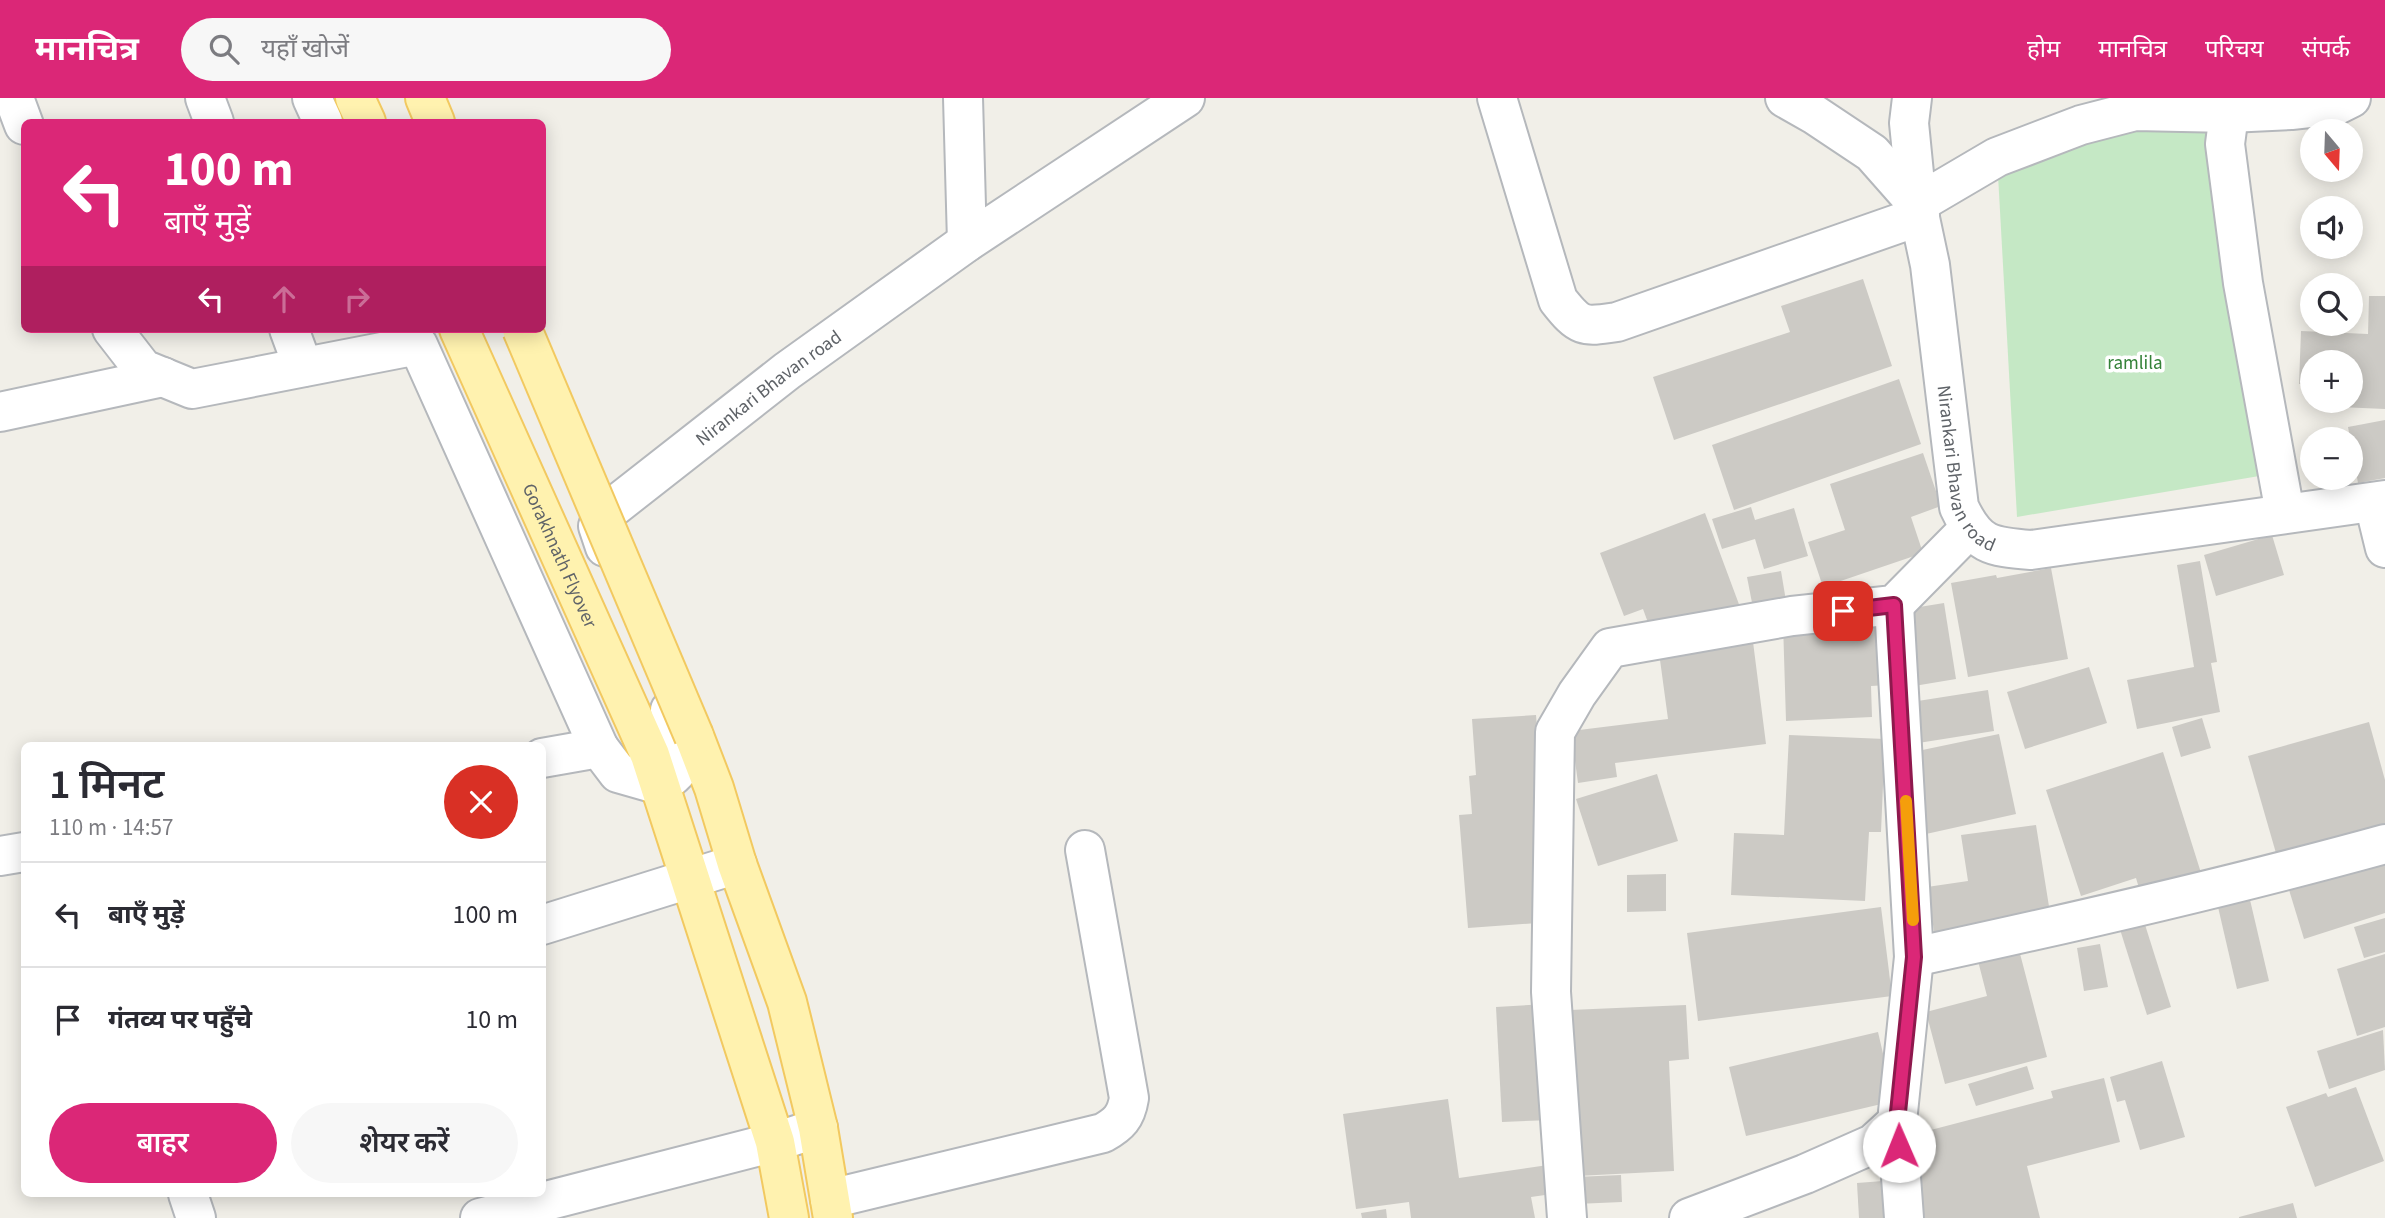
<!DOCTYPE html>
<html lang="hi">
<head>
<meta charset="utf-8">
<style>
	body { margin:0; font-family:"Source Sans 3","Noto Sans Devanagari",sans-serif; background:#f7f7f7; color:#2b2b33; height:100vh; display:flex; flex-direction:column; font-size:26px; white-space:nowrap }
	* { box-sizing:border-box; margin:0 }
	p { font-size:23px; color:#7c7c81 }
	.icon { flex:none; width:38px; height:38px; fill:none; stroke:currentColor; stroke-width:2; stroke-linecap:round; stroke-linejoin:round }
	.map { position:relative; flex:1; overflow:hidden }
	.panel { position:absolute; left:21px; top:644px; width:525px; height:455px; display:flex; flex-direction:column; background:#fff; border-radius:10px; box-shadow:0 4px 18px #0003 }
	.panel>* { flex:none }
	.hud { position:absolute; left:21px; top:21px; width:525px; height:214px; border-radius:10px; box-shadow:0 4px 18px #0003; background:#db2777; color:#fff; overflow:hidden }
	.needle { width:46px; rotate:161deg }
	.controls { position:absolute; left:2300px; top:21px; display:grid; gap:14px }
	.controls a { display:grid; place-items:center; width:63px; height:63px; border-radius:50%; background:#fff; box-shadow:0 4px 18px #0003; font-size:35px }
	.pin { position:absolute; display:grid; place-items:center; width:60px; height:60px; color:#fff; margin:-30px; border-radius:14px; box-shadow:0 4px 10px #0006 }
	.me { position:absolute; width:77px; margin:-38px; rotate:359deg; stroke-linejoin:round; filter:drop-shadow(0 0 5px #0008) }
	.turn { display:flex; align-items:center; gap:24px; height:147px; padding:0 28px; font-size:32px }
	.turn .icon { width:91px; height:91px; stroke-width:2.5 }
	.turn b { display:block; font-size:49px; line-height:60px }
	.lanes { display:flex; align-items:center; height:66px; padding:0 28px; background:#0003; justify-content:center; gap:35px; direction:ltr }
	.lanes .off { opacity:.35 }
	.round { display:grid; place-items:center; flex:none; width:74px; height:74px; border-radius:37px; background:#f7f7f7 }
	.headline { display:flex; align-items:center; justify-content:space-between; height:119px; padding:0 28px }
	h1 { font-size:42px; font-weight:600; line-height:52px }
	.action { display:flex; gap:14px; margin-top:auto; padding:14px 28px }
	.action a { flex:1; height:80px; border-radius:42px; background:#db2777; color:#fff; font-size:28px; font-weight:600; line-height:80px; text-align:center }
	.action a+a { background:#f7f7f7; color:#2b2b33 }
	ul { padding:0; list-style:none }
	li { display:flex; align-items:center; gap:21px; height:105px; padding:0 28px; border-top:2px solid #e1e1e2 }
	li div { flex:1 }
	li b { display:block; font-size:26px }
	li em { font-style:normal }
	header { display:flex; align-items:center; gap:42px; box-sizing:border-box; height:98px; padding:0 35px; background:#db2777; color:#fff }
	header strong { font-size:33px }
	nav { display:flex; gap:38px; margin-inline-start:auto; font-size:24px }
	.search { width:490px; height:63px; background:#f7f7f7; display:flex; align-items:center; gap:18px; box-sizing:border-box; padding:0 24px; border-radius:38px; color:#7c7c81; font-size:26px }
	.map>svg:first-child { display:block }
	.green { fill:#c5e8c5 }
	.building { fill:#cccac5 }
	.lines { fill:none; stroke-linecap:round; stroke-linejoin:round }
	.minor-casing { stroke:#b5b8bc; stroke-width:42 }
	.major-casing { stroke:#f2c960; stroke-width:42 }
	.minor { stroke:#fff; stroke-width:38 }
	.major { stroke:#fff2af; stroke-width:38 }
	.major-bridge-casing { stroke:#f2c960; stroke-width:42; stroke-linecap:butt }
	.major-bridge { stroke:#fff2af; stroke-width:38 }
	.route-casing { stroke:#8e194d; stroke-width:18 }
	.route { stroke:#db2777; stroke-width:12 }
	.slow { stroke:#f59e0b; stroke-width:12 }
	.labels { text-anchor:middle; stroke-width:7; stroke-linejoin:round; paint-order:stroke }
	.park-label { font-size:19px; fill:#348238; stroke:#fff }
	.street-label { font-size:19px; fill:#5f6368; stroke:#fff }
</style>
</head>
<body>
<header>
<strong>मानचित्र</strong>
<div class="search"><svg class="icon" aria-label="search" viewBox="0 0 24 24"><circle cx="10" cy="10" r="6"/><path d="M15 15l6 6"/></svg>यहाँ खोजें</div>
<nav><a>होम</a><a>मानचित्र</a><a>परिचय</a><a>संपर्क</a></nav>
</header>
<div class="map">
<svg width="2385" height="1120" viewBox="0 0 2385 1120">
	<rect width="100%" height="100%" fill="#f1efe8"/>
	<!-- green -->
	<polygon class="green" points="2135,13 2229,15 2277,375 2017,419 1997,59"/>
	<!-- building -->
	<g class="building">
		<polygon points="1863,181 1892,268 1674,342 1653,279 1790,234 1781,208"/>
		<polygon points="2369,198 2385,198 2385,311 2339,309 2339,303 2350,303 2350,264 2312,264 2312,287 2299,286 2301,233 2368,236"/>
		<polygon points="1899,281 1921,346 1734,412 1712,347"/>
		<polygon points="2385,322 2385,380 2358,385 2348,329"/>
		<polygon points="1923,355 1941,408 1911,419 1923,455 1823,489 1808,444 1845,432 1830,386"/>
		<polygon points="1751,409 1755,422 1794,410 1808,458 1764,471 1755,441 1722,451 1712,421"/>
		<polygon points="1705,415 1740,509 1654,541 1643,511 1624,518 1600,455"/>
		<polygon points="2272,437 2284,477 2216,498 2204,457"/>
		<polygon points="2200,463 2217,564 2211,565 2220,614 2137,631 2127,582 2194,569 2177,467"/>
		<polygon points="2051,470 2068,561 1968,579 1951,485 1996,477 1997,480"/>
		<polygon points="1781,473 1787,509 1754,515 1747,479"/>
		<polygon points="1944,505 1956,581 1914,588 1901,512"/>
		<polygon points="1885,521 1888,587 1871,588 1872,619 1786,623 1783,525"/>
		<polygon points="1752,536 1766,646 1615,665 1617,679 1578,685 1571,633 1668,621 1658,547"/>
		<polygon points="2089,569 2107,625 2025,651 2007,594"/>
		<polygon points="1988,592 1994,633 1912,646 1905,605"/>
		<polygon points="1536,617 1552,824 1468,830 1459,717 1472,716 1469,678 1476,677 1472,621"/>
		<polygon points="2202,620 2211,650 2181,659 2172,629"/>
		<polygon points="2369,624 2385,682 2385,735 2280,769 2248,658"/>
		<polygon points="1999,636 2016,716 1926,736 1908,655"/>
		<polygon points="1789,637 1885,641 1881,734 1869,734 1865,803 1731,797 1734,735 1784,737"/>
		<polygon points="2163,654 2202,778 2141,797 2136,780 2081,798 2046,692"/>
		<polygon points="1657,676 1678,743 1598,768 1576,701"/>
		<polygon points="2036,727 2051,821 1935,839 1927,789 1968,783 1961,737"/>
		<polygon points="2385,750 2385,815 2304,841 2286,782"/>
		<polygon points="1666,776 1666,813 1627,814 1627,777"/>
		<polygon points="2247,789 2269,883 2237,891 2215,796"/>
		<polygon points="1881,809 1892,898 1698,923 1687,835"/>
		<polygon points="2141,814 2171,909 2147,917 2117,822"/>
		<polygon points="2385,820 2385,854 2364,860 2354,829"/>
		<polygon points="2100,846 2108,889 2084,893 2077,850"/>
		<polygon points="2018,848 2047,959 1945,986 1926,914 1987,898 1977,859"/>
		<polygon points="2385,856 2385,929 2357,938 2337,871"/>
		<polygon points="1547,906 1552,1022 1502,1024 1496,909"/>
		<polygon points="1686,907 1689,961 1669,963 1674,1073 1577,1078 1570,912"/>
		<polygon points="2383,932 2385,972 2329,991 2317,953"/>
		<polygon points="1878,934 1894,1003 1746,1038 1729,969"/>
		<polygon points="2162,963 2185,1039 2140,1052 2125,1002 2117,1004 2110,979"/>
		<polygon points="2027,968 2034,991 1976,1008 1968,986"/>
		<polygon points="2104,980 2120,1044 2027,1068 2040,1120 1925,1120 1904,1039 2053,1000 2051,993"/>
		<polygon points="2356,989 2384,1063 2315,1089 2286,1009 2326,995 2328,999"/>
		<polygon points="1448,1001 1459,1080 1548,1067 1552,1096 1531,1099 1535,1120 1411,1120 1409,1104 1356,1111 1343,1016"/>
		<polygon points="1621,1077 1622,1104 1576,1106 1575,1079"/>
		<polygon points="1896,1082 1898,1120 1859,1120 1857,1085"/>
		<polygon points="2293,1105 2297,1120 2239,1120 2239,1119"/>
		<polygon points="1386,1111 1387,1120 1362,1120 1361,1115"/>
	</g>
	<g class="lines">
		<defs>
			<g id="minor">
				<polyline points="14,0 24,27"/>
				<polyline points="205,0 214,24"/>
				<polyline points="312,0 323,24"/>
				<polyline points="963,0 967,144"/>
				<path d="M1497,0L1558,202C1580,230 1583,229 1617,224L1920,118"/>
				<path id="s1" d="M1785,0L1815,17L1872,55L1917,106L1930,167L1959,409C1977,447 1990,449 2031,452L2385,402"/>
				<polyline points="1912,0 1909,25 1917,106 1997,59 2081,27 2135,13 2229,15 2291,12 2337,7 2351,0"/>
				<polyline points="2231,0 2225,46 2243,185 2285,415"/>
				<polyline points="112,231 143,271 192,291 418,247 599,650"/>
				<polyline points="289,231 303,269"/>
				<polyline points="0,314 163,279"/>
				<polyline points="2374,405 2385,450"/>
				<path id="s2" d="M605,449L598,428L602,418L787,273L967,144L1185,0"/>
				<path d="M542,660L599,650L618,675L660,687C666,683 674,678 678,672C691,653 678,630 670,612"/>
				<polyline points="0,758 24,754"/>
				<polyline points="542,827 737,766"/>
				<path d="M1914,859C2072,825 2229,789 2385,746"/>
				<polyline points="1897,1024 1904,1120"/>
				<polyline points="188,1096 196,1120"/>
				<path d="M830,1101L1103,1035C1119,1026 1126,1019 1129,1000L1085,752"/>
				<polyline points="480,1120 775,1044 818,1030"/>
				<polyline points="1567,1120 1551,894 1555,634 1577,596 1610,550 1792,518 1894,507 1969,431"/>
				<polyline points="1689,1120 1805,1076 1873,1046 1897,1024 1914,859 1894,507"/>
			</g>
			<g id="major">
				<polyline points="355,0 366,24"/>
				<polyline points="425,0 435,24"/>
				<path id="s3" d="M459,231L650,657L775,1044L789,1120"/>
				<polyline points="694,638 714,690 737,766 787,904 818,1030 833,1120"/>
			</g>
		</defs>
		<!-- minor casing -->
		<use href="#minor" class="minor-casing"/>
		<!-- major casing -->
		<use href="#major" class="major-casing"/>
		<!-- minor -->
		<use href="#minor" class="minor"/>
		<!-- major -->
		<use href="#major" class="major"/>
		<defs>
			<polyline id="major-bridge" points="522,231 694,638"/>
		</defs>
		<!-- major-bridge casing -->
		<use href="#major-bridge" class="major-bridge-casing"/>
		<!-- major-bridge -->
		<use href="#major-bridge" class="major-bridge"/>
	</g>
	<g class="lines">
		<defs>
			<polyline id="route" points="1843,513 1894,507 1914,859 1897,1024 1899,1048"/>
		</defs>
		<!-- route casing -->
		<use href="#route" class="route-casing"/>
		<!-- route -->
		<use href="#route" class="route"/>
		<!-- slow -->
		<polyline class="slow" points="1906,703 1913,822"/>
	</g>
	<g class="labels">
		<!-- park labels -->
		<g class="park-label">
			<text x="2135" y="271">ramlila</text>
		</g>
		<!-- street labels -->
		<g class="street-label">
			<text dy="7" stroke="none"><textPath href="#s2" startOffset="243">Nirankari Bhavan road</textPath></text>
			<text dy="7" stroke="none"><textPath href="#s1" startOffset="443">Nirankari Bhavan road</textPath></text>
			<text dy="7" stroke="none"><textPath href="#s3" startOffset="248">Gorakhnath Flyover</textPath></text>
		</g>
	</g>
</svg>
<div class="controls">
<a><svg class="needle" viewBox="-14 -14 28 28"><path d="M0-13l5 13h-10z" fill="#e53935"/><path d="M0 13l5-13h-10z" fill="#7c7c81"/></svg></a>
<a><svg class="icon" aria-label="sound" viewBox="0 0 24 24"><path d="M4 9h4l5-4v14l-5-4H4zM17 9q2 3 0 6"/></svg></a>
<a><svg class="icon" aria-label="search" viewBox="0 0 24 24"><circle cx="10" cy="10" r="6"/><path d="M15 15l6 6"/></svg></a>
<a>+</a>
<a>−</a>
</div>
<div class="pin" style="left:1843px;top:513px;background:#d93025"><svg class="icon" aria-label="arrive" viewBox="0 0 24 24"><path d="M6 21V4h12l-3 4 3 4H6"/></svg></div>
<svg class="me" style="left:1899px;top:1048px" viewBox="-20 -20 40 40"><circle r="19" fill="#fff"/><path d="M0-13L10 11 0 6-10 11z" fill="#db2777"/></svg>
<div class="hud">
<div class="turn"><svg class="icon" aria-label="left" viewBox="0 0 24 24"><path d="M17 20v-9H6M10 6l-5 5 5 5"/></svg><div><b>100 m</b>बाएँ मुड़ें</div></div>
<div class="lanes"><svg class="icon" aria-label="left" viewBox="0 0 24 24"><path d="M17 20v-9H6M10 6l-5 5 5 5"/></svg><svg class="icon off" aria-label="ahead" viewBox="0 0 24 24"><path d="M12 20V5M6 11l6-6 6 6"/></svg><svg class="icon off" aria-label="right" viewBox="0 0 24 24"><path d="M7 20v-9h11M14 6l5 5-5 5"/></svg></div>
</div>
<section class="panel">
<div class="headline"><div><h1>1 मिनट</h1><p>110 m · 14:57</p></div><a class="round" style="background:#d93025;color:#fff"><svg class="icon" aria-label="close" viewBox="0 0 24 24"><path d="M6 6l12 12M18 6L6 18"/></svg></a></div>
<ul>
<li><svg class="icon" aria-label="left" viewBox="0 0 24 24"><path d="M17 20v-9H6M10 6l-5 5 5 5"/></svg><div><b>बाएँ मुड़ें</b></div><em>100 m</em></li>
<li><svg class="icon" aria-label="arrive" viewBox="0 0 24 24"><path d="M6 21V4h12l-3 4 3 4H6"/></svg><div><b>गंतव्य पर पहुँचे</b></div><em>10 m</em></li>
</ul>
<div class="action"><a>बाहर</a><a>शेयर करें</a></div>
</section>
</div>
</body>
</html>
